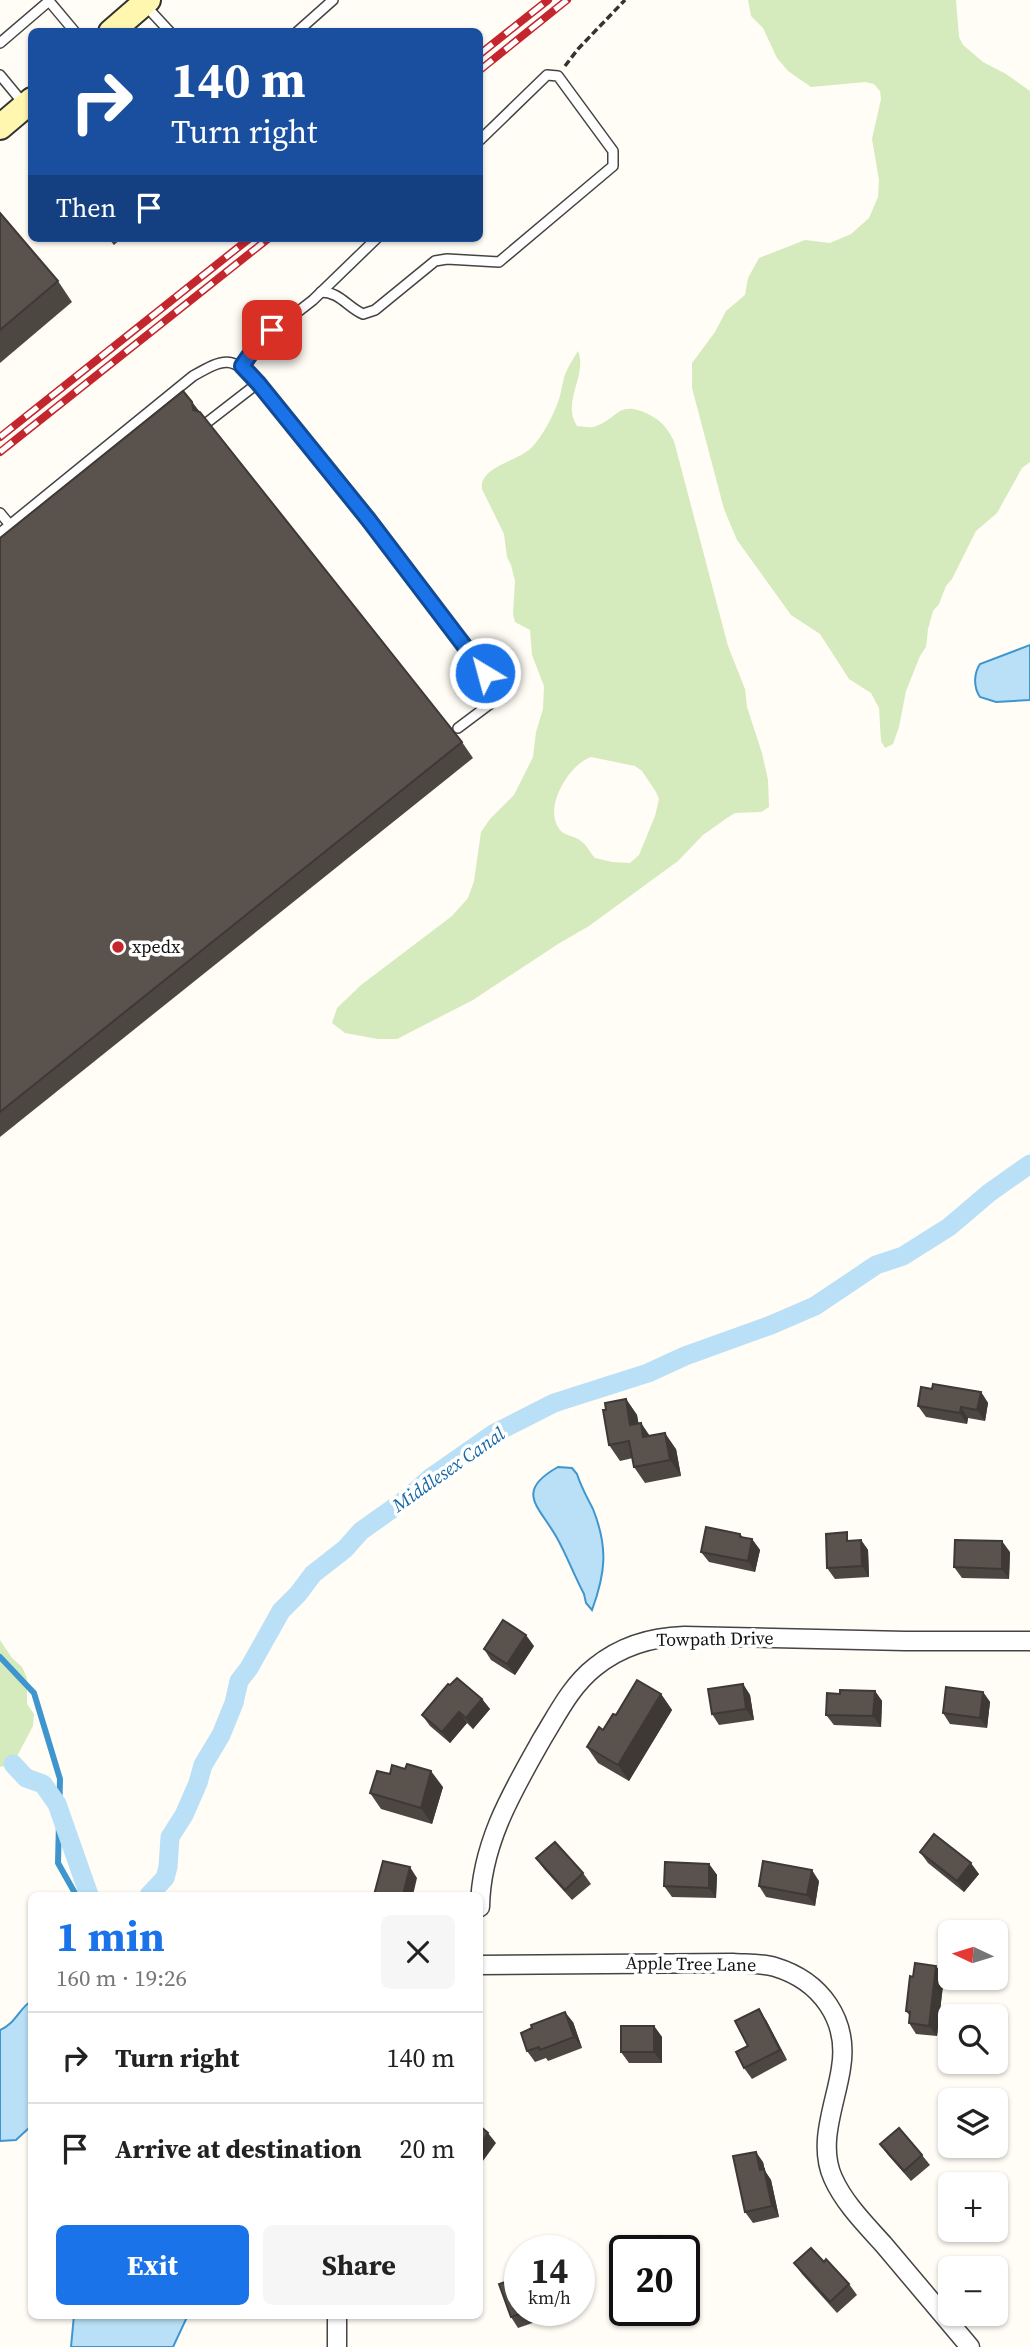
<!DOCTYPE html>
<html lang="en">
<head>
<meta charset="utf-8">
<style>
	body { margin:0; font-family:"Source Serif 4",serif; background:#f6f6f6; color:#222; height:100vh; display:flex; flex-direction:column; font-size:26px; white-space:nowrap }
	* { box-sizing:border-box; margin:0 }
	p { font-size:23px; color:#767676 }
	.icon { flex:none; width:38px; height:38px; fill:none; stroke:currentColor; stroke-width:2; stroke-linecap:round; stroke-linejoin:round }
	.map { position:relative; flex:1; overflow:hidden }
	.side { position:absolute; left:28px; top:1892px; width:455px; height:427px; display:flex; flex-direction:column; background:#fff; border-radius:10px; box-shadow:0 2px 5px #0004 }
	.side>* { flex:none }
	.top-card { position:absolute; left:28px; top:28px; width:455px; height:214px; border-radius:10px; box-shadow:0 2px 5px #0004; background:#1a4fa0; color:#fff; overflow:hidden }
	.needle { width:46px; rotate:274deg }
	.fabs { position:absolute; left:938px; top:1920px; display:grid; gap:14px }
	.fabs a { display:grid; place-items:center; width:70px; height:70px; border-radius:10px; background:#fff; box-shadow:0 2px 5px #0004; font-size:35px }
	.speed { position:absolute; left:504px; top:2235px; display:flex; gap:14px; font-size:35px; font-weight:700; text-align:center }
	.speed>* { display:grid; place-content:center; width:91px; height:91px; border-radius:50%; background:#fff; box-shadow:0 2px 5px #0004; line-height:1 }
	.speed small { font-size:18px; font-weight:400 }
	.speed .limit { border:4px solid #111; border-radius:10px; background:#fff; color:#111 }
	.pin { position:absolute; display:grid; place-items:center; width:60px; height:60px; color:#fff; margin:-30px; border-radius:14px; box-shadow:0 4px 10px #0006 }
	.me { position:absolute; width:77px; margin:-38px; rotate:323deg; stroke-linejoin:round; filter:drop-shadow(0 0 5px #0008) }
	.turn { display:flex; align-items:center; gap:24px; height:147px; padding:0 28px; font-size:32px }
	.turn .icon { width:91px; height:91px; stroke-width:2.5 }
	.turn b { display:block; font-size:49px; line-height:60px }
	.then { display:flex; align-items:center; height:66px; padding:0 28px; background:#0003; gap:14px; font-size:26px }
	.round { display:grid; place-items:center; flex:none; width:74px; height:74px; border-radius:10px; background:#f6f6f6 }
	.headline { display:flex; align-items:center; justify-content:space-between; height:119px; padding:0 28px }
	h1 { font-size:42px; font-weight:700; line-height:52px; color:#1a73e8 }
	.action { display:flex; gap:14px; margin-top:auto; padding:14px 28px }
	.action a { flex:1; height:80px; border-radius:10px; background:#1a73e8; color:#fff; font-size:28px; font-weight:700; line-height:80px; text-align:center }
	.action a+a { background:#f6f6f6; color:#222 }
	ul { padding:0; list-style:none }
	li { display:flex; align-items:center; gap:21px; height:91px; padding:0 28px; border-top:2px solid #e0e0e0 }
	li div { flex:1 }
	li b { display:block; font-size:26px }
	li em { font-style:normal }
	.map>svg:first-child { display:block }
	.green { fill:#d5ebbd; fill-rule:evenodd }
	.water { fill:#b9e0f7; stroke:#3f96cf; stroke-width:2 }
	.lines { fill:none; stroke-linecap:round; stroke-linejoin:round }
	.stream { stroke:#3f96cf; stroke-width:6 }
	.canal { stroke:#b9e0f7; stroke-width:19 }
	.lane-casing { stroke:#444; stroke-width:12 }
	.street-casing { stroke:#444; stroke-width:21 }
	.secondary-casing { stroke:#333; stroke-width:28 }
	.path { stroke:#333; stroke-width:3.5; stroke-dasharray:7 3.5; stroke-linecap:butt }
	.lane { stroke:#fff; stroke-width:9 }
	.street { stroke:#fff; stroke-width:18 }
	.secondary { stroke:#fff6b0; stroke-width:24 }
	.rail-casing { stroke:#c4262e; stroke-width:8 }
	.rail { stroke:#fff; stroke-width:5; stroke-dasharray:16; stroke-linecap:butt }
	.wall { fill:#4d4742 }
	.shaded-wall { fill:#3f3936 }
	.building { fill:#5a524d; stroke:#3f3936; stroke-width:2 }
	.route-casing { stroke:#114b97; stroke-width:18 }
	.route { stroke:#1a73e8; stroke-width:12 }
	.poi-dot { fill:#c4262e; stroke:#fff; stroke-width:2.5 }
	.labels { text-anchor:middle; stroke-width:7; stroke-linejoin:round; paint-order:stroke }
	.poi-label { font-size:18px; fill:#111; stroke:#fff; text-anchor:start }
	.street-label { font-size:18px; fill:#111; stroke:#fff }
	.water-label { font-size:19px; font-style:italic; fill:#1768a6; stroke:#fff }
</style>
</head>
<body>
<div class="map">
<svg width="1030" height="2347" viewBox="0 0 1030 2347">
	<rect width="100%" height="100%" fill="#fffdf5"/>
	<!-- green -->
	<g class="green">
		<polygon points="748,0 956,0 959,37 963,45 983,62 1006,74 1030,91 1030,462 1022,468 997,513 976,531 952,579 946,586 939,604 933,611 928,629 926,647 920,656 906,691 899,727 893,744 885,748 881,741 879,708 871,693 849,679 820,634 791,615 737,540 724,509 692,388 692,363 715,332 726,311 745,295 748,278 759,258 805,240 830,243 851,234 869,218 878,197 879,180 872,139 881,99 880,91 874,84 865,82 811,87 788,71 777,58 763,28 751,16"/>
		<path d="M578,351C588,375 561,402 577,426C582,426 589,428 593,427C618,420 617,399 648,414C662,421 667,428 674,441L728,646L745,689L747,707L762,753L768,780L769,807L761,812L735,813L727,818L703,835L678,861L589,926L558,944L473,1000L397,1039H378L345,1033L332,1023L337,1008L361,985L452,916L468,898L474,881L481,832L490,819L514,795L533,757L536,732L543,709L544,686L532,655L530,630L515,622L513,614L515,581L511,565L507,557L504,534L482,489C479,466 519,462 533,446C543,435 553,416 558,402C562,392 562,380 567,370C570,364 574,357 578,351ZM591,757L635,766L642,771L656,792L659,799L655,816L639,855L630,863L612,862L595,858C590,853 587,845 581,841C575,836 566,836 561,831C541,810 569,764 591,757Z"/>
		<polygon points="0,1640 12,1658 22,1667 27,1678 27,1704 34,1714 33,1726 13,1764 0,1767"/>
	</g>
	<!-- water -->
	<g class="water">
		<path d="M1030,645V700L996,702L980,697C973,687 974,673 980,664Z"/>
		<path d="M558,1467L572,1468L577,1474C581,1487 587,1497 593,1509C608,1547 606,1572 592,1610L586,1603L584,1594C574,1575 567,1556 557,1538C540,1507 513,1492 558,1467Z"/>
		<path d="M31,2001V2126L16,2140L0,2141V2030C15,2024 19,2009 31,2001Z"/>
		<polygon points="74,2315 188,2315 173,2347 71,2347"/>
	</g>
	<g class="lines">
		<!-- stream -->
		<polyline class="stream" points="0,1657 34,1693 60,1779 58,1863 76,1895"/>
		<!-- canal -->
		<g class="canal">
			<polyline points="13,1764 26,1778 43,1784 57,1804 89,1895"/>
			<polyline points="149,1895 165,1878 168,1867 170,1837 184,1815 198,1783 203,1765 221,1735 234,1703 239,1681 249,1668 281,1611 298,1594 313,1574 345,1549 361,1531 409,1497 430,1478 493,1434 554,1403 648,1373 685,1356 771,1325 815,1306 876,1265 903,1256 949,1227 989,1193 1030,1164"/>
		</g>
		<defs>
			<g id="lane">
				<polyline points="145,5 170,32"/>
				<polyline points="297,32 333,0"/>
				<polyline points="0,43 49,1 75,32"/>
				<polyline points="0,75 24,104"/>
				<path d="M321,292C340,292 347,307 363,314L375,310L435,261L447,259L499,262L613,166V151L558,76L547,75L480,140"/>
				<polyline points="242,366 258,343 313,300 377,238"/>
				<polyline points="209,421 258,383"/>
				<polyline points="0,513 10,525"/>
				<path d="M0,533L193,376C225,358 231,355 258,383L368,519L502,695L458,728"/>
			</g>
			<g id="street">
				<path d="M480,1907C481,1844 512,1792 542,1739C558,1713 571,1686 595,1667C621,1646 652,1637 684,1636L905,1641H1030"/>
				<path d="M480,1965L733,1963C747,1964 762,1963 775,1967C821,1981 849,2020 841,2068C836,2103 817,2143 833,2178C844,2203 866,2225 884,2245C913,2279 941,2313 970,2347"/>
				<polyline points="337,2347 337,2315"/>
			</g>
			<g id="secondary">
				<polyline points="111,32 148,0"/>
				<polyline points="0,127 32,100"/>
			</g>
		</defs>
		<!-- lane casing -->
		<use href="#lane" class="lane-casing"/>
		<!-- street casing -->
		<use href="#street" class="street-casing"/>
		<!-- secondary casing -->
		<use href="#secondary" class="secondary-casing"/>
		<!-- path -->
		<polyline class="path" points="565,66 578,49 625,0"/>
		<!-- lane -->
		<use href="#lane" class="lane"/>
		<!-- street -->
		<use href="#street" class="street"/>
		<!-- secondary -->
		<use href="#secondary" class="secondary"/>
		<defs>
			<g id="rail">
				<polyline points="480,54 548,0"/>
				<polyline points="480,70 567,0"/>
				<polyline points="0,437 250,238"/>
				<polyline points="0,452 269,238"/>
			</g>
		</defs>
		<!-- rail casing -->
		<use href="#rail" class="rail-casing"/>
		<!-- rail -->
		<use href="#rail" class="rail"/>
	</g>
	<!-- wall -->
	<g class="wall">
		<polygon points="0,213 58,281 72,302 0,363"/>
		<polygon points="108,238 122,238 114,245"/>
		<polygon points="192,402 462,742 473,758 0,1137 0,538"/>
		<polygon points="981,1392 988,1403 985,1421 968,1418 967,1424 926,1417 918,1406"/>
		<polygon points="626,1399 637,1415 638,1424 641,1423 649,1436 676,1449 681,1476 645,1483 634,1467 633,1458 620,1461 609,1445"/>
		<polygon points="740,1534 743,1537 752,1539 760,1550 755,1572 709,1562 701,1552"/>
		<polygon points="852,1540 861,1540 868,1550 869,1577 835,1579 827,1568"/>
		<polygon points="1010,1552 1009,1579 962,1578 954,1567"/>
		<polygon points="534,1646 515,1675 491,1660 484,1649"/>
		<polygon points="743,1684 750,1695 754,1720 719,1725 712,1714"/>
		<polygon points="450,1685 482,1699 490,1709 473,1729 467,1723 450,1743 430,1726 422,1715"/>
		<polygon points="875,1691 882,1701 881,1727 834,1725 826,1715 840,1694"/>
		<polygon points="983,1692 990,1702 987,1728 950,1724 943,1713"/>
		<polygon points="661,1694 672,1710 629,1781 598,1763 587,1747 616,1715"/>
		<polygon points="443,1787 432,1824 381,1809 370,1793"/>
		<polygon points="920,1852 979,1874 964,1892 928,1863"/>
		<polygon points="536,1858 583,1873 591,1884 572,1900 544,1869"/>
		<polygon points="709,1864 717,1875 716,1898 672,1897 664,1886"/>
		<polygon points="819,1881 815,1906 766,1897 759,1886"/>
		<polygon points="936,1966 944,1977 937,2036 916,2034 909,2023 910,2016 906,2011 913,1977"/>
		<polygon points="766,2020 787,2060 752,2079 744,2068 748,2046"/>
		<polygon points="573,2022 582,2048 548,2061 546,2058 535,2062 527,2051"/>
		<polygon points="654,2026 662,2037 662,2063 629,2063 621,2052"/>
		<polygon points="880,2144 922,2155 930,2165 911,2181 888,2155"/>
		<polygon points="763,2162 765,2171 771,2180 779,2217 753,2223 745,2212"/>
		<polygon points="824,2262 849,2284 857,2295 837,2313 802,2274 794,2263"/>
		<polygon points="520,2310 540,2310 544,2319 518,2328 511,2317"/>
	</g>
	<!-- shaded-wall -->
	<g class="shaded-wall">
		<polygon points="192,402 203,417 193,410"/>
		<polygon points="981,1392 988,1403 985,1421 977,1410"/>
		<polygon points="626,1399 637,1415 642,1441 630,1425"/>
		<polygon points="961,1407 968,1418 967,1424 960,1413"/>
		<polygon points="641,1423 652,1439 643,1437"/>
		<polygon points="665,1433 676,1449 681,1476 670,1460"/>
		<polygon points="752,1539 760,1550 755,1572 748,1561"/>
		<polygon points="861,1540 868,1550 869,1577 862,1566"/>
		<polygon points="1002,1541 1010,1552 1009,1579 1002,1569"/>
		<polygon points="526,1635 534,1646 515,1675 507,1664"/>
		<polygon points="743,1684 750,1695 754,1720 746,1709"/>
		<polygon points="875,1691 882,1701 881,1727 873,1716"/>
		<polygon points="983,1692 990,1702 987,1728 980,1718"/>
		<polygon points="661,1694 672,1710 629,1781 618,1765"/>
		<polygon points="482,1699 490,1709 473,1729 466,1718"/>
		<polygon points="459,1712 467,1723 450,1743 442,1732"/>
		<polygon points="431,1771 443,1787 432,1824 421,1808"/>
		<polygon points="971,1863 979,1874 964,1892 957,1881"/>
		<polygon points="709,1864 717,1875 716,1898 709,1888"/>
		<polygon points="410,1867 417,1878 413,1895 403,1895"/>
		<polygon points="812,1870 819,1881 815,1906 807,1895"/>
		<polygon points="936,1966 944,1977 937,2036 929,2026"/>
		<polygon points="759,2009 766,2020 787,2060 780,2050"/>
		<polygon points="565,2012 573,2022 582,2048 574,2037"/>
		<polygon points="654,2026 662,2037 662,2063 654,2052"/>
		<polygon points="488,2133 496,2143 480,2165 480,2144"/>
		<polygon points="756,2152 763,2162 765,2171 771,2180 779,2217 772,2206 760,2170"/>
	</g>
	<!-- building -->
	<g class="building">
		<polygon points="0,213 58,281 0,330"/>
		<polygon points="183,391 192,402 193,410 200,412 462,742 0,1112 0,538"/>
		<polygon points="933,1384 981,1392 977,1410 961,1407 960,1413 918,1406 921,1387 932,1389"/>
		<polygon points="626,1399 630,1425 641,1423 643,1437 665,1433 670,1460 634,1467 629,1441 609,1445 603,1410 606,1410 605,1403"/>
		<polygon points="706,1527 740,1534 740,1537 752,1539 748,1561 701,1552"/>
		<polygon points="847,1532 847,1541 861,1540 862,1566 827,1568 826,1534"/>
		<polygon points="955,1540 1002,1541 1002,1569 954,1567"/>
		<polygon points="503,1620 526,1635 507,1664 484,1649"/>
		<polygon points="457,1678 482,1699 466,1718 459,1712 442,1732 422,1715 448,1684 450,1685"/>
		<polygon points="637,1680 661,1694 618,1765 587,1747 599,1727 603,1730 613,1714 616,1715"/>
		<polygon points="743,1684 746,1709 712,1714 708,1689"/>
		<polygon points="946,1687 983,1692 980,1718 943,1713"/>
		<polygon points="840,1690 875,1691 873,1716 826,1715 827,1693 840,1694"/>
		<polygon points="407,1764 431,1771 421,1808 370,1793 377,1771 390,1774 392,1765 405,1769"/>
		<polygon points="934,1834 971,1863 957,1881 920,1852"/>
		<polygon points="555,1842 583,1873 565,1890 536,1858"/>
		<polygon points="383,1861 410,1867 403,1895 374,1895"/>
		<polygon points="763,1861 812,1870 807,1895 759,1886"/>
		<polygon points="665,1862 709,1864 709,1888 664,1886"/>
		<polygon points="915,1963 936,1966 929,2026 909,2023 910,2012 906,2011 910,1976 913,1977"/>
		<polygon points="759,2009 780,2050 744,2068 736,2052 748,2046 735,2021"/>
		<polygon points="565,2012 574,2037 540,2050 539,2047 527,2051 521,2033 532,2028 531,2025"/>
		<rect x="621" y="2026" width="33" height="26"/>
		<polygon points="480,2126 488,2133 480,2144"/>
		<polygon points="899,2128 922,2155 904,2171 880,2144"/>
		<polygon points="756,2152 760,2170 764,2169 772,2206 745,2212 733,2156"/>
		<polygon points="659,2236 667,2250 633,2250"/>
		<polygon points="811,2248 824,2262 826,2259 849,2284 830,2302 794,2263"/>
		<polygon points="625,2255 625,2270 619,2258"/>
		<polygon points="520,2277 520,2310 531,2310 511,2317 499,2284"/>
	</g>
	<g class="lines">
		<defs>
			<polyline id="route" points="272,330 258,343 242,366 258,383 368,519 485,673"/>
		</defs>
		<!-- route casing -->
		<use href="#route" class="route-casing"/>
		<!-- route -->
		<use href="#route" class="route"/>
	</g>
	<!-- markers -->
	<circle class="poi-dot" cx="118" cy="947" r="7"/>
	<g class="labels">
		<!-- poi labels -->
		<g class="poi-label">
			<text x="132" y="953">xpedx</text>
		</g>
		<!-- street labels -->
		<g class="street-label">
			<text transform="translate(715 1639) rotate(-1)" y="6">Towpath Drive</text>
			<text transform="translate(691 1964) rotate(1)" y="6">Apple Tree Lane</text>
		</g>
		<!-- water labels -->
		<g class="water-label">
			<text transform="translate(448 1469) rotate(-35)" y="7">Middlesex Canal</text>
		</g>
	</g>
</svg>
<div class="fabs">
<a><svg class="needle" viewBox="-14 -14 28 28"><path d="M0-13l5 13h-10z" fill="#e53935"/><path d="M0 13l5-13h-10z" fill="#767676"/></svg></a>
<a><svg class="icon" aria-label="search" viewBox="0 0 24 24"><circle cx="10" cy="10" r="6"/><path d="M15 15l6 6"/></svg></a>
<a><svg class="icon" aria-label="layers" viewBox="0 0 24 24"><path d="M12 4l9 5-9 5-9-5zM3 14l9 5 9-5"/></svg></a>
<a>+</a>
<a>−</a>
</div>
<div class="speed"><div>14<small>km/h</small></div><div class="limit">20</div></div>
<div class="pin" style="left:272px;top:330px;background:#d93025"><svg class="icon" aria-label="arrive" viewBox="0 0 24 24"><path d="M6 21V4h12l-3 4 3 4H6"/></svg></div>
<svg class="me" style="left:485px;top:673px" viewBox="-20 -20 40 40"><circle r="17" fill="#1a73e8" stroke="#fff" stroke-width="3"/><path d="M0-11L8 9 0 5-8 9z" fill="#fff"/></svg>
<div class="top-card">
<div class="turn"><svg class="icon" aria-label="right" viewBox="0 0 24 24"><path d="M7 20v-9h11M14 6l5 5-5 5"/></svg><div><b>140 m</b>Turn right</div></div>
<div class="then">Then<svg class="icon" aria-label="arrive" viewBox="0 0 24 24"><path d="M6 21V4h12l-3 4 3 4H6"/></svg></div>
</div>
<section class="side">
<div class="headline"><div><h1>1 min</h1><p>160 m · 19:26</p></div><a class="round"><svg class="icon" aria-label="close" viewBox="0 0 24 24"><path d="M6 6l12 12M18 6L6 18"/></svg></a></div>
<ul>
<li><svg class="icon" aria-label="right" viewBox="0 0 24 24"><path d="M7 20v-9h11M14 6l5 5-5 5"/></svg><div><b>Turn right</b></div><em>140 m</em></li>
<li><svg class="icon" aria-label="arrive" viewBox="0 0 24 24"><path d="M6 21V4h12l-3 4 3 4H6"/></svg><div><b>Arrive at destination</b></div><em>20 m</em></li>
</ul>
<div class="action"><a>Exit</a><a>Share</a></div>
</section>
</div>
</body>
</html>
